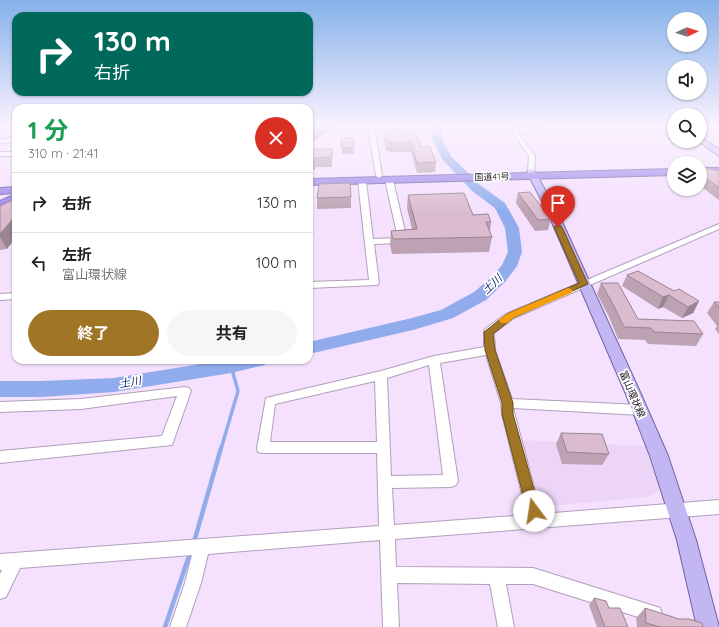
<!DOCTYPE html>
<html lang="ja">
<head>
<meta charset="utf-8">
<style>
	body { margin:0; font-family:Quicksand,"Noto Sans JP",sans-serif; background:#f6f6f6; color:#222; height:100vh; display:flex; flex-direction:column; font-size:15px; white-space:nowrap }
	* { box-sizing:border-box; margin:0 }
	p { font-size:13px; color:#767676 }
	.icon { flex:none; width:22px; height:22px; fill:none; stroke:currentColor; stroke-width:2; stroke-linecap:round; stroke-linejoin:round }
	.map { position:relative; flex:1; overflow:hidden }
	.details { position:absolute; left:12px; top:104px; width:301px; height:260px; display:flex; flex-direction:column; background:#fff; border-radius:12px; box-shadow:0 1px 3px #0004 }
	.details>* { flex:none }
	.top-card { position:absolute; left:12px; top:12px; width:301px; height:84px; border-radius:12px; box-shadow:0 1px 3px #0004; background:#00695c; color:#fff; overflow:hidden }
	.needle { width:26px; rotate:86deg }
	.tools { position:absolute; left:667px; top:12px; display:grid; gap:8px }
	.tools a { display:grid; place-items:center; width:40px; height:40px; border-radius:50%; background:#fff; box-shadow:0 1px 3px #0004; font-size:20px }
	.pin { position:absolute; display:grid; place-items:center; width:34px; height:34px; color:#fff; margin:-41px -17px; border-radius:50% 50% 50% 0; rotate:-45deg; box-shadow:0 0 4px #0007 }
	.pin .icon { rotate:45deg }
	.me { position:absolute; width:44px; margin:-22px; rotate:346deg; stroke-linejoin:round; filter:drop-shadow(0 0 3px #0008) }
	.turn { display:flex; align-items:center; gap:14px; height:84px; padding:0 16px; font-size:18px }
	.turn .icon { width:52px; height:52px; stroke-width:2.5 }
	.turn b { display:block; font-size:28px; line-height:34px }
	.round { display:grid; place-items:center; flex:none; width:42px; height:42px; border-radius:21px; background:#f6f6f6 }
	.overview { display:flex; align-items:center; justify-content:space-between; height:68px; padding:0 16px }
	h1 { font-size:24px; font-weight:700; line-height:30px; color:#1e9e55 }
	.primary-button { display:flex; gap:8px; margin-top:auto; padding:8px 16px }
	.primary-button a { flex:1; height:46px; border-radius:24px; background:#a17526; color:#fff; font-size:16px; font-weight:700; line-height:46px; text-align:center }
	.primary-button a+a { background:#f6f6f6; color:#222 }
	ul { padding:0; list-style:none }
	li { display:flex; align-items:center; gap:12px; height:60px; padding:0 16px; border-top:1px solid #e0e0e0 }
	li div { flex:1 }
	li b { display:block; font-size:15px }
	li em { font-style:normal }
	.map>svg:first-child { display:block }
	.built { fill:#edd5f8 }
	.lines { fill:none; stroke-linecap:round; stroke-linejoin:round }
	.stream-far1 { stroke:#90acec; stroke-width:3.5 }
	.stream { stroke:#90acec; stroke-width:4.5 }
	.river { fill:#90acec; fill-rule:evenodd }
	.minor-casing { stroke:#b19fba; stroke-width:2 }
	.major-casing { stroke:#7162a6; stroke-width:2 }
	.highway-casing { stroke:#7162a6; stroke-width:2 }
	.minor { fill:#fff; fill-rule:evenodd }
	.major { fill:#c2b7f2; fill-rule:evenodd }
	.highway { fill:#9a87ea; fill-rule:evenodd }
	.wall { fill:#bca2b2 }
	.shaded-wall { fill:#998491 }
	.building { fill:#dbbccf; stroke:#998491 }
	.route { fill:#a17526; stroke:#694c19 }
	.slow { fill:#f59e0b }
	.labels { text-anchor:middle; stroke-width:3.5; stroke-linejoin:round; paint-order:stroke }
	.far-street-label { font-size:9px; fill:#241d28; stroke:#fff }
	.street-label { font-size:10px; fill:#241d28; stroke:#fff }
	.water-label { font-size:11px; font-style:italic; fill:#0f236b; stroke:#fff }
</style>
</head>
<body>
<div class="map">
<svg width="719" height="627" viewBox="0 0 719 627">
	<rect width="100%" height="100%" fill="#f5e1fe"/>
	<!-- built -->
	<polygon class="built" points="519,440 645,446 660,490 648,497 539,507"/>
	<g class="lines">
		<!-- stream-far1 -->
		<polyline class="stream-far1" points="221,449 238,391 231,366"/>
		<!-- stream -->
		<g class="stream">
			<polyline points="194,542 221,448"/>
			<polyline points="165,627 190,553"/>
		</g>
		<!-- river -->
		<g class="river">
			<polygon points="433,125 443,125 442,139 451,156 480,185 505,203 519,228 522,252 517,266 505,282 486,300 453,318 413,330 309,354 309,342 412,318 441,310 474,292 493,276 502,265 508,252 505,228 495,208 472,191 442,159 432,139"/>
			<polygon points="225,360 267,360 265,365 231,373 114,392 41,397 0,397 0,381 41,381 114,378"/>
		</g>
		<defs>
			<g id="minor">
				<polygon points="368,125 374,125 382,176 379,178 376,176"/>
				<polygon points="674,125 674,129 518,132 535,156 534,172 531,174 528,172 529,156 511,130 514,128"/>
				<polygon points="16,138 16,142 0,143 0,139"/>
				<rect x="0" y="152" width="16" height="4"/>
				<polygon points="386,178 389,178 393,180 407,240 403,243 374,244 379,283 377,285 309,288 309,282 369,280 358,181 362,179 366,181 373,239 398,238 385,180"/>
				<path d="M719,224V229L514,318L494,333L495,350L512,399L641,405L645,407L647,410L645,413L641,415L513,408L541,514L719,500V514L395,539L396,567L533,568L654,606L660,608L662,614L660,620L654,622L533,584H506L514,627H498L490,584L397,583L399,627H383L380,540L208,554L201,583L186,627H170L185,583L192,555L20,568L6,597L0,599V574L2,570H0V554L379,526L377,453H263L258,452L257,448L266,398L381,371L434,356L484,347V332L485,329L506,314ZM486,355L501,403L502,414L527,515L394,525L392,488L451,487L456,485L458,481L440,363ZM429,365L443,475L391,476L387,378ZM375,381L377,442H270L275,404Z"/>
				<polygon points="16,293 16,299 0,300 0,294"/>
				<polygon points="185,387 189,388 191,391 172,445 0,463 0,451 162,436 177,396 81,409 0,412 0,402 81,399"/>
			</g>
			<g id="major">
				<polygon points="700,137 719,149 719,156 698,141 700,141"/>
				<polygon points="531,169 535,172 558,213 640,392 668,456 696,540 719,627 697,627 677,540 650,456 625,392 548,213 527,172"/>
			</g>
			<g id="highway">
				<polygon points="325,125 335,125 309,142 309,135"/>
				<rect x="700" y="168" width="19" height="6"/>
				<polygon points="674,169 674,175 309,185 309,179"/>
				<polygon points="16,187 16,193 0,194 0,188"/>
				<polygon points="16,194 16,201 0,208 0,201"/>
			</g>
		</defs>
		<!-- minor casing -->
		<use href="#minor" class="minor-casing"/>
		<!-- major casing -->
		<use href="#major" class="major-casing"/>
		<!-- highway casing -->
		<use href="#highway" class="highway-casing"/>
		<!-- minor -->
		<use href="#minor" class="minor"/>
		<!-- major -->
		<use href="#major" class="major"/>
		<!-- highway -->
		<use href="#highway" class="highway"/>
	</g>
	<!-- wall -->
	<g class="wall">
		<polygon points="385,130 388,130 421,147 436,162 435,172 417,173 411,152 390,152 390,151 386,151 384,139"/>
		<polygon points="341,138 354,148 354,154 342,154"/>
		<polygon points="309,149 332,149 332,167 315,167 315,170 309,170"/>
		<polygon points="700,167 719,171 719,200 703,188 700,186"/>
		<polygon points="518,193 551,219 548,230 535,231 516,203"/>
		<polygon points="408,195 473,215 491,222 490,232 492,237 489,252 392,254 390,245 391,231 412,229 407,208"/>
		<polygon points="351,197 351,208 317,209 317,198"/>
		<polygon points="0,206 7,249 0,250"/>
		<polygon points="627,275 674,291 699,301 693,313 682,318 663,307 658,309 622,286"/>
		<polygon points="601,283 638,319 703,334 696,346 648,344 645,340 618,339 609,317 597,294"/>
		<polygon points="714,302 719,302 719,334 715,329 717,326 707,313"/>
		<polygon points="561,433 609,454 602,465 562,464 556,444"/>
		<polygon points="594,598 609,608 628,627 597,627 589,605"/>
		<polygon points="645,608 703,627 637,627 636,618"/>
	</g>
	<!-- shaded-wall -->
	<g class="shaded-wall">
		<polygon points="16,215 16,238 7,249 0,237 0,234"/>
		<polygon points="669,295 663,307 658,309 663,297"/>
		<polygon points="699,301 693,313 682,318 688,307"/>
	</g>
	<!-- building -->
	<g class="building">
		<polygon points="414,128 421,147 430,147 436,162 417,163 411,142 390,143 390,141 386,141 385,130 388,130 388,129"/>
		<polygon points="341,138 353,138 354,148 342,148"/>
		<polygon points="309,149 332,149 332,157 315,158 315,161 309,161"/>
		<polygon points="700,167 719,171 719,188 707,179 700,176"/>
		<polygon points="350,183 351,197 317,198 319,184"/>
		<polygon points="530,192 551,219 538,220 518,193"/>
		<polygon points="464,193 473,215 488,214 491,222 486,222 492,237 393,239 391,231 417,229 408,195"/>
		<polygon points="11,201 16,201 16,215 0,234 0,206"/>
		<polygon points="638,271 674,291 679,289 699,301 688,307 669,295 663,297 627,275"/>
		<polygon points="601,283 618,283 638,319 694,321 703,334 654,332 651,328 624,327 614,306"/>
		<polygon points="714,302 719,302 719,308"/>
		<polygon points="561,433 602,434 609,454 567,452"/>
		<polygon points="594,598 606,601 609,608 620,608 628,627 605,627"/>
		<polygon points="645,608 679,619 689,619 702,623 703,627 661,627 646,623"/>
	</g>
	<!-- sky -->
	<linearGradient id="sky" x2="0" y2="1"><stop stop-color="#85b1ea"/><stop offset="0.59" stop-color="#faf2ff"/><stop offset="1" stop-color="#faf2ff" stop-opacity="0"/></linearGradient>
	<rect width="719" height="213" fill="url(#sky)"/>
	<!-- route -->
	<polygon class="route" points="558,224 562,227 588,284 513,318 493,334 495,350 513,403 513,414 540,511 538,515 534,517 529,515 527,511 502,414 502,403 485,350 484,332 507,314 579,283 554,227"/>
	<!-- slow -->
	<polygon class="slow" points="568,288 571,289 573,291 571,293 513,318 507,323 501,323 499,320 507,314"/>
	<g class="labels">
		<!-- far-street labels -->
		<g class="far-street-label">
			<text transform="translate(492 177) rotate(-2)" y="3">国道41号</text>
		</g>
		<!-- street labels -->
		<g class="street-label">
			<text transform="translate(633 394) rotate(67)" y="4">富山環状線</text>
		</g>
		<!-- water labels -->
		<g class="water-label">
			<text transform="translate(492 284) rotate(-44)" y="4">土川</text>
			<text transform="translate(130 382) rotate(-10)" y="4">土川</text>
		</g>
	</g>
</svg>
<div class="tools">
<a><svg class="needle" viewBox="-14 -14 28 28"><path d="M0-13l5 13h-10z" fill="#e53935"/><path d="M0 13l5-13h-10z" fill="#767676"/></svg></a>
<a><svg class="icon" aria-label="sound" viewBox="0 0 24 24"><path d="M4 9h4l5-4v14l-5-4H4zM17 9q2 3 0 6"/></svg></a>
<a><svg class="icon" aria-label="search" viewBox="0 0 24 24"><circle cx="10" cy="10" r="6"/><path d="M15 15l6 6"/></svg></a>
<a><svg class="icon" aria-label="layers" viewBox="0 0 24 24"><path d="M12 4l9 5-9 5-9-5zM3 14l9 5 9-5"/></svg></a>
</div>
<div class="pin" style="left:558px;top:227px;background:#d93025"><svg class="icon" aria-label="arrive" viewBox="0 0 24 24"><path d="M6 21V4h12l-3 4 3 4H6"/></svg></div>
<svg class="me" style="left:534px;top:511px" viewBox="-20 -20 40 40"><circle r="19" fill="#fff"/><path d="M0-13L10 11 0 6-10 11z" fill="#a17526"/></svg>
<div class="top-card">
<div class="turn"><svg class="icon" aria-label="right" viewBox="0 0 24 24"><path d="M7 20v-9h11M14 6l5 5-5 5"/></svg><div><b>130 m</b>右折</div></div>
</div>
<section class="details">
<div class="overview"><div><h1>1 分</h1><p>310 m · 21:41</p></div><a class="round" style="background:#d93025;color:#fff"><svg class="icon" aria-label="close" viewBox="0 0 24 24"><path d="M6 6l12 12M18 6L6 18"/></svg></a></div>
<ul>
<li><svg class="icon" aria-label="right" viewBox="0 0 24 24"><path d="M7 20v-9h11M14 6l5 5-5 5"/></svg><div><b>右折</b></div><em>130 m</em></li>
<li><svg class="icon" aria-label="left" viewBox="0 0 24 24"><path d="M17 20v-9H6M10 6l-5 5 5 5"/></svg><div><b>左折</b><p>富山環状線</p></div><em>100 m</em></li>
</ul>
<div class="primary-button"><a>終了</a><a>共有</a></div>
</section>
</div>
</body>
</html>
